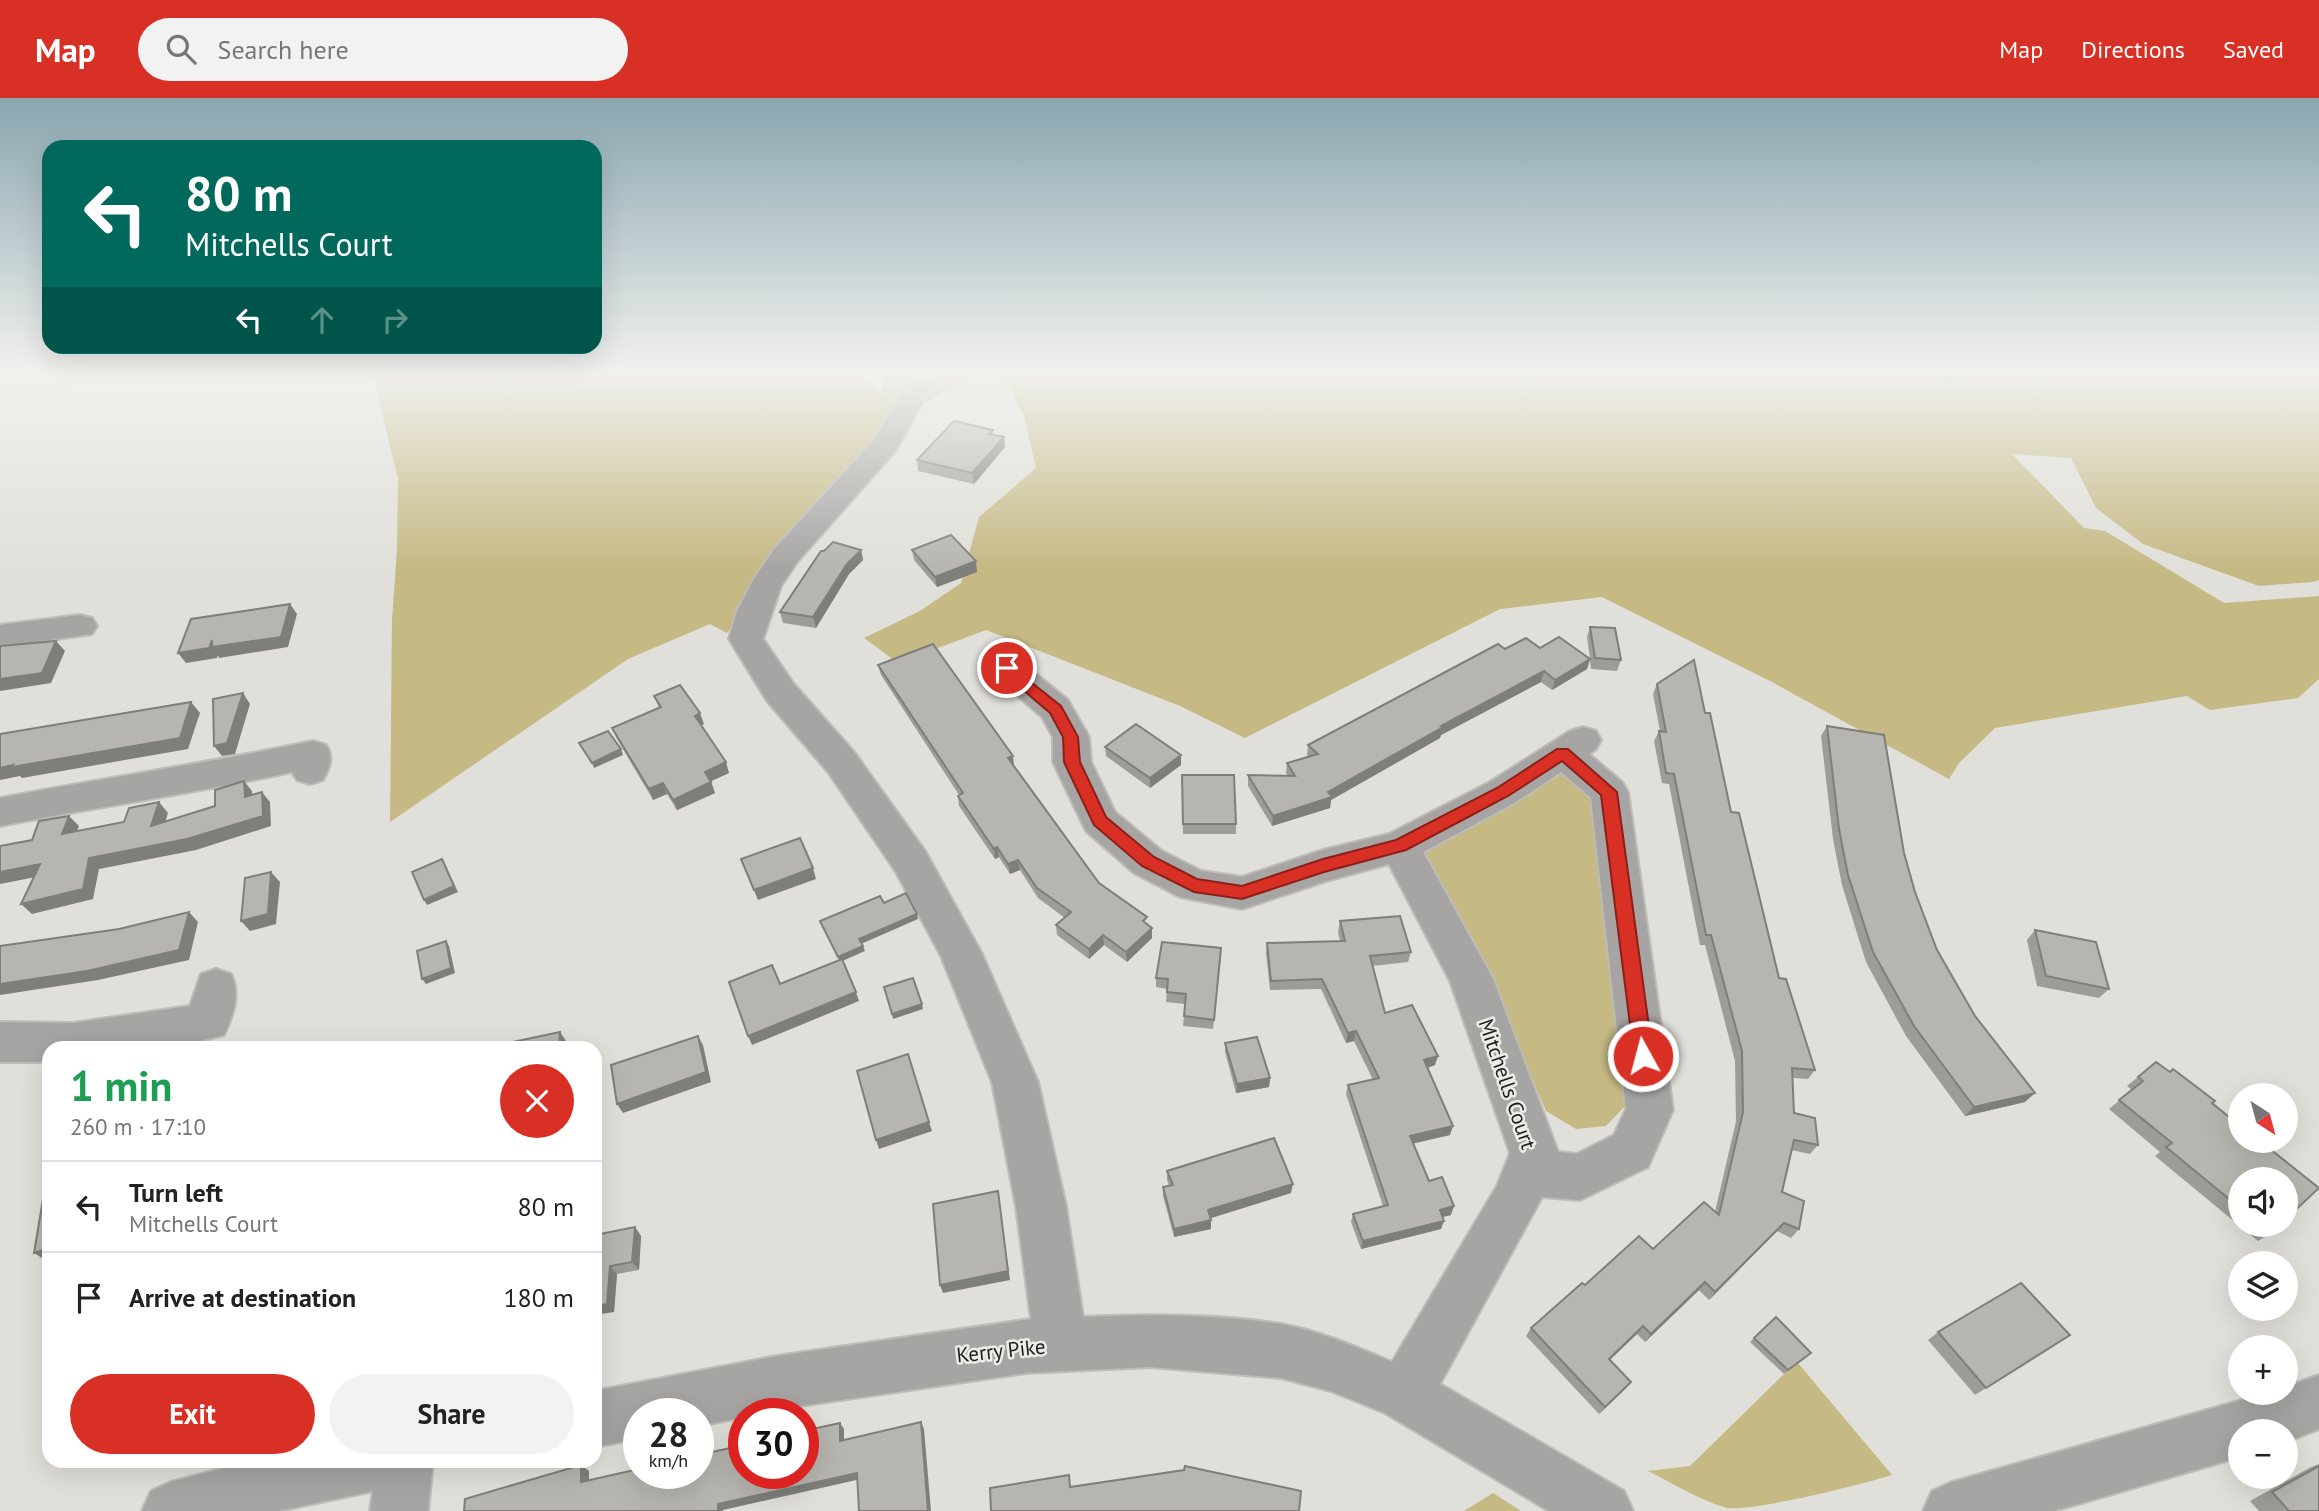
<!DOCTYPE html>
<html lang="en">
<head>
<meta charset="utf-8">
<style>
	body { margin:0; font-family:"PT Sans",sans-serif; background:#f2f2f2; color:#222; height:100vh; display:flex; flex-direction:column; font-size:26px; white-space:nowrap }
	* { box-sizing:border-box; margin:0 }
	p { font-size:23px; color:#767676 }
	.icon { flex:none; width:38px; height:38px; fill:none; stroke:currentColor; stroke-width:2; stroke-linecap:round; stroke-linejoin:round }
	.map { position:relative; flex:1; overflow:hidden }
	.side { position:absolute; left:42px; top:943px; width:560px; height:427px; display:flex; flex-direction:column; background:#fff; border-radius:21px; box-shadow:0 7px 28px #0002 }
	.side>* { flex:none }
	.guide { position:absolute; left:42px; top:42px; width:560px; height:214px; border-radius:21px; box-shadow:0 7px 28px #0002; background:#00695c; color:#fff; overflow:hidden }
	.needle { width:46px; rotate:144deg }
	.buttons { position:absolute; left:2228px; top:985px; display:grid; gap:14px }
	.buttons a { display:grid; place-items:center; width:70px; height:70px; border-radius:50%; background:#fff; box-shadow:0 7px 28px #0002; font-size:35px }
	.speed { position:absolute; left:623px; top:1300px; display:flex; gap:14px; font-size:35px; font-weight:700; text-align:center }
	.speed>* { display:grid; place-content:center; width:91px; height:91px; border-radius:50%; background:#fff; box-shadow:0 7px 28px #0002; line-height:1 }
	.speed small { font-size:18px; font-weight:400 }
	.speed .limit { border:10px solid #d22; background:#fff; color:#111 }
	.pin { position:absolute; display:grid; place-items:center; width:60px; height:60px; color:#fff; margin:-30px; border:4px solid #fff; border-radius:50%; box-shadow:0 2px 7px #0007 }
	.me { position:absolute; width:77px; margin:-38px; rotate:353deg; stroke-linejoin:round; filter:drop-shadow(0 0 5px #0008) }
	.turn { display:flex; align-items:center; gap:24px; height:147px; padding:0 28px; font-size:32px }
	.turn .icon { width:91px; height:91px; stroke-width:2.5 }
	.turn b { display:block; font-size:49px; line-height:60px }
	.lanes { display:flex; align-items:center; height:66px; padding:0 28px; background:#0003; justify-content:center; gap:35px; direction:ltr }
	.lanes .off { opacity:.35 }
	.round { display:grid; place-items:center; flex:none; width:74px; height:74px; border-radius:37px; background:#f2f2f2 }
	.head { display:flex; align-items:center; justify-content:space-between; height:119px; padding:0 28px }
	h1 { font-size:42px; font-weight:600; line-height:52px; color:#1e9e55 }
	.action { display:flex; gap:14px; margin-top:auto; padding:14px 28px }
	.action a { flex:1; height:80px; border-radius:42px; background:#d93025; color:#fff; font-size:28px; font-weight:600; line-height:80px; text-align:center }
	.action a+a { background:#f2f2f2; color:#222 }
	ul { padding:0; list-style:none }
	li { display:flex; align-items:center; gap:21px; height:91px; padding:0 28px; border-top:2px solid #e0e0e0 }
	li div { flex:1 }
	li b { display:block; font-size:26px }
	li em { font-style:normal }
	header { display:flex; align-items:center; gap:42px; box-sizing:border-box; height:98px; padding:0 35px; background:#d93025; color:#fff }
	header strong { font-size:33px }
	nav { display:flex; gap:38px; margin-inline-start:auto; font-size:24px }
	.search { width:490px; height:63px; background:#f2f2f2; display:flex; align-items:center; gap:18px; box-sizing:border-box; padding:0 24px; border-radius:38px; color:#767676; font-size:26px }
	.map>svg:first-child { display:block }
	.green { fill:#c5b984 }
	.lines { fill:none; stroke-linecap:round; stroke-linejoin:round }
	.minor-casing { stroke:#bdbcb7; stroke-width:4 }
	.minor { fill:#a6a5a3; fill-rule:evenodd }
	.wall { fill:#9d9c96 }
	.shaded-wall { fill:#7f7f7a }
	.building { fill:#b6b5af; stroke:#7f7f7a; stroke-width:2 }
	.route { fill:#d93025; stroke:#8d1f18; stroke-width:2 }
	.labels { text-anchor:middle; stroke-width:5; stroke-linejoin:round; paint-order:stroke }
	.near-street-label { font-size:21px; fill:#1f1e1c; stroke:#edece6 }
</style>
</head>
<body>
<header>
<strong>Map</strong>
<div class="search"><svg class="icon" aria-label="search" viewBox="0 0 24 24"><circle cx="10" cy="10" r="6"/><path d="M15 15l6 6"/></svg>Search here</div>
<nav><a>Map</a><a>Directions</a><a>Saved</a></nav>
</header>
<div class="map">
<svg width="2319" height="1413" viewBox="0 0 2319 1413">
	<rect width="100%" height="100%" fill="#e0dfd9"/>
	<!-- green -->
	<g class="green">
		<polygon points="372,273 858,273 881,295 884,273 2319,273 2319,482 2312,484 2259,488 2143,446 2096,410 2071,360 2012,356 2084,430 2105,433 2224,505 2319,498 2319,581 2298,600 2210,612 2187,598 1995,630 1959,665 1949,681 1770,583 1602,499 1500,511 1245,640 1180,608 986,532 898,565 864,540 920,513 961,485 979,419 1036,370 1024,318 1009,288 997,280 965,284 941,295 888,329 727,535 710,526 628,561 390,724 392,522 397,451 398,381"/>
		<polygon points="1561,670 1590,684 1628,1005 1606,1028 1576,1031 1546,1013 1510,930 1437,788 1425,755 1439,735"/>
		<path d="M1798,1265L1892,1377C1860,1387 1756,1413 1727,1410C1702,1403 1672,1385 1648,1373L1690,1368L1784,1276Z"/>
		<polygon points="1493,1395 1521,1413 1464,1413"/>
	</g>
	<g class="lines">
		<defs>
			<g id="minor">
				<path d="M922,274L932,276L935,282L896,352L798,463L781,488L763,541L793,585L854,654L925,753L982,856L1038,984L1066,1108L1083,1219C1148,1216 1216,1216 1281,1226C1320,1233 1356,1249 1392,1264L1497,1088L1510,1055L1450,883L1389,766L1326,783L1242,811L1180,799L1134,775L1086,733L1053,664V639L1042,619L995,578L990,570L995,562L1007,558L1019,562L1068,602L1089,639L1091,664L1115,714L1162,753L1201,773L1242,779L1323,752L1389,736L1490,684L1570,633L1583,629L1596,633L1601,642L1596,651L1589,656L1622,684L1628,694L1673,1012L1648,1069L1580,1102L1542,1099L1440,1286L1624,1393L1633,1413H1549L1385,1315L1331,1293L1281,1280L1151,1269L1026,1275L744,1316V1319L698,1328V1316H639V1340L595,1349V1293L777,1258L1031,1221L1016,1108L992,984L941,858L896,774L828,674L767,603L729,541L737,513L754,481L775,450L874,342L912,276ZM1561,674L1591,700L1626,1011L1614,1037L1577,1056L1558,1054L1493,881L1423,754L1516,704Z"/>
				<polygon points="80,517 92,520 97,528 92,536 0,549 0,527"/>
				<path d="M313,643L326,647C334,659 330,669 323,682L310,686L297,682L292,674C195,695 97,709 0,728V700C104,680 209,665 313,643Z"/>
				<path d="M216,871L231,876C241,896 233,918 224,937L171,950H49V964H0V924L73,925L190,908L201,876Z"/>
				<polygon points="2319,1277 2319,1331 2286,1344 2286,1334 2240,1334 2240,1359 2054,1413 1923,1413 1932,1393 1952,1384 2267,1295 2286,1295 2286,1289"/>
				<polygon points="251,1363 433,1363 428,1413 370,1413 373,1393 279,1413 142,1413 151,1393 171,1384"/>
			</g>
		</defs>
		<!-- minor casing -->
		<use href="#minor" class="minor-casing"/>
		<!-- minor -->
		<use href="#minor" class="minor"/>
	</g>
	<!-- wall -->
	<g class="wall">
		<polygon points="1923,273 1975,273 1946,285"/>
		<polygon points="993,332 993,337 1004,339 1005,349 974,386 918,373 917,362"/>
		<polygon points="861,452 863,462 849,476 816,530 783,525 780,514 824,453"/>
		<polygon points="912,452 977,474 937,489 914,462"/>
		<polygon points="1590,529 1621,562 1617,573 1591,571 1590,562 1587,571 1552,592 1541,584 1441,637 1440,640 1331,702 1330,710 1272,728 1248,688 1248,677 1288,678 1286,675 1287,665 1308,658 1307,657 1308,647 1505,551 1590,560 1587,539"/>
		<polygon points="878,567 1014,668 1099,785 1152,830 1152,840 1127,864 1104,847 1089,861 1057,837 1056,827 1065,820 1038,800 1020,772 1010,776 999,759 995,761 959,708 958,698 959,697 881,577"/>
		<polygon points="1657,586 1705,615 1731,714 1779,880 1815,972 1808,981 1793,980 1794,1015 1818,1047 1810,1056 1791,1052 1782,1094 1799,1131 1791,1140 1777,1133 1709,1202 1699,1192 1645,1244 1637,1236 1610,1262 1625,1291 1599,1316 1526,1238 1531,1230 1585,1187 1653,1151 1715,1114 1736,1023 1735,963 1705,847 1700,847 1669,686 1662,685 1654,643 1659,633 1660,633 1653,596"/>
		<polygon points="654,598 704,626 701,627 729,675 711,683 715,695 677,712 667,696 653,702 617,641 612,630 659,610"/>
		<polygon points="1827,628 1904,755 1915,794 1937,852 2025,1004 1965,1018 1906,938 1866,864 1842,787 1833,741 1821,638"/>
		<polygon points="1105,649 1181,657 1181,667 1150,690 1106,658"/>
		<polygon points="1182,677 1236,726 1236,736 1183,736"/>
		<polygon points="1340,823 1411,854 1408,864 1372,868 1385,915 1435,967 1427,970 1450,1037 1413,1045 1429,1083 1451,1117 1443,1119 1441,1131 1361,1151 1351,1124 1353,1116 1383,1108 1346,996 1348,987 1373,982 1354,943 1346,945 1321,891 1270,892 1266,855 1267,845 1340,843 1338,834"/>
		<polygon points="2035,832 2109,891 2099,900 2037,888 2027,842"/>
		<polygon points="1221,860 1213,931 1183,928 1185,906 1166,904 1167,891 1156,889 1156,880"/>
		<polygon points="1225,945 1270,980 1269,989 1236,995 1225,954"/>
		<polygon points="2138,979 2212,1005 2240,1082 2240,1127 2279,1127 2271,1135 2258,1143 2155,1058 2160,1054 2109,1011 2132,992 2127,988"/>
		<polygon points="1167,1073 1291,1095 1211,1120 1211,1131 1174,1139 1163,1098 1163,1089 1169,1088 1167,1081"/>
		<polygon points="635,1129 641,1138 639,1172 617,1176 614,1214 595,1137"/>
		<polygon points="1776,1219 1807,1259 1784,1276 1750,1244"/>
		<polygon points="1938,1234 2070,1237 1975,1297 1928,1242"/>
		<polygon points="2319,1366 2319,1413 2259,1413 2250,1403 2311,1369"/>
	</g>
	<!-- shaded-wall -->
	<g class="shaded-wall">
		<polygon points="1956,273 1975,273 1946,285 1951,275"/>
		<polygon points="1004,339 1005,349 974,386 972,375"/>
		<polygon points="861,452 863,462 849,476 816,530 813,519 847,466"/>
		<polygon points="976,463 977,474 937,489 935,479"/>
		<polygon points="290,506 297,516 288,549 219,560 218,557 217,560 186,565 178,555 212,542"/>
		<polygon points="56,543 65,553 51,585 0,593 0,581"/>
		<polygon points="1590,561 1587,571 1552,592 1555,582"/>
		<polygon points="1544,573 1541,584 1441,637 1440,640 1331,702 1330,710 1272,728 1273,718"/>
		<polygon points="243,595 250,606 235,656 222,658 214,648"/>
		<polygon points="191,604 200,615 188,651 22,680 20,678 0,682 0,670"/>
		<polygon points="700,615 704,626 698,628 695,618"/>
		<polygon points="621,651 623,657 594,670 592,665"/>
		<polygon points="1181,657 1181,667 1150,690 1150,680"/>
		<polygon points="1013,658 1014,668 1009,670 1008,660"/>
		<polygon points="726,664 729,675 709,684 705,674"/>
		<polygon points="244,683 252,693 253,709 245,699"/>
		<polygon points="711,684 715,695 677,712 673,702"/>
		<polygon points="663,685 667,696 653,702 649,691"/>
		<polygon points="262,694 270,704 271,728 196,752 99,771 93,801 32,816 21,806 89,760"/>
		<polygon points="159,704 168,715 161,738 151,728"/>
		<polygon points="69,718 79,728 72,746 62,736"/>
		<polygon points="997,749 999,759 995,761 994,751"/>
		<polygon points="442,761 458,794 427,807 424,802"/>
		<polygon points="1018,762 1020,772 1010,776 1008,766"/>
		<polygon points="40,766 51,776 0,786 0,774"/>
		<polygon points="813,770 816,781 758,802 754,792"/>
		<polygon points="271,774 280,784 276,826 250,833 241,823"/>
		<polygon points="189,814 198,824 189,862 98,882 0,897 0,886"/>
		<polygon points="917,816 918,821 861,846 859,841"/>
		<polygon points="1152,830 1152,840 1127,864 1126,854"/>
		<polygon points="1103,837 1104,847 1089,861 1089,851"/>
		<polygon points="446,843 449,848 455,875 426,886 422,881"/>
		<polygon points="863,848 865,853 840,864 838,859"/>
		<polygon points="856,894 859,903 752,947 748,938"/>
		<polygon points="922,906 923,911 893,921 892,916"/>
		<polygon points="1356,933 1354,943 1346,945 1348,935"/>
		<polygon points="560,934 566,943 566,950 559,950"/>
		<polygon points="698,938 703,947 711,984 623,1015 617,1006"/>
		<polygon points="1438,958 1435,967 1421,972 1424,962"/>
		<polygon points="1270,980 1269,989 1236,995 1237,986"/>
		<polygon points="2035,995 2025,1004 1965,1018 1974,1009"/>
		<polygon points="929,1024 932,1033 879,1051 876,1042"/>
		<polygon points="1453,1028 1450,1037 1407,1047 1410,1038"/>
		<polygon points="1293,1086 1291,1095 1208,1121 1208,1112"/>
		<polygon points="998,1093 1010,1182 943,1195 940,1187"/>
		<polygon points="1454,1108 1451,1117 1437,1120 1440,1112"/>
		<polygon points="1211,1122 1211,1131 1174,1139 1174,1131"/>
		<polygon points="1444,1123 1441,1131 1361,1151 1363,1143"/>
		<polygon points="1784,1125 1777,1133 1709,1202 1715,1194"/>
		<polygon points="635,1129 641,1138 639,1172 632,1164"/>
		<polygon points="49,1150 49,1162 47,1163 34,1155"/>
		<polygon points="610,1168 617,1176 614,1214 595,1217 595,1208"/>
		<polygon points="1705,1184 1699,1192 1645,1244 1651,1236"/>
		<polygon points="1643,1228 1637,1236 1603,1268 1609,1261"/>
		<polygon points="1631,1284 1625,1291 1599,1316 1605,1309"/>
		<polygon points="921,1324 924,1331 931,1413 928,1413"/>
		<polygon points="840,1325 844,1331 844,1350 840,1343"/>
		<polygon points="126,1363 155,1363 136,1368"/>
		<polygon points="581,1367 589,1373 589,1391 581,1384"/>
		<polygon points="857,1375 861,1381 723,1412 723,1413 718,1413 718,1406"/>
	</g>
	<!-- building -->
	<g class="building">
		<polygon points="954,323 993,332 989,336 1004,339 972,375 917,362"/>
		<polygon points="951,437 976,463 935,479 912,452"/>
		<polygon points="833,444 861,452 847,466 813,519 780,514 821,453 824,453"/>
		<polygon points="290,506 281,539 212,549 212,542 209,550 178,555 191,521"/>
		<polygon points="1590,529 1615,530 1621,562 1595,560"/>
		<polygon points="1559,539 1590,561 1555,582 1544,573 1441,628 1443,629 1328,694 1332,699 1273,718 1248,677 1295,678 1287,665 1318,656 1308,647 1498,546 1505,551 1526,540 1540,550"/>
		<polygon points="56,543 42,575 0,581 0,548"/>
		<polygon points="933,546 1013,658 1008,660 1099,785 1147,819 1143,823 1152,830 1126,854 1103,837 1089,851 1056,827 1071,814 1037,790 1018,762 1008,766 997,749 994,751 958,698 963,695 878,567"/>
		<polygon points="1694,562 1705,615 1710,615 1731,714 1739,715 1779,880 1786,881 1815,972 1792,970 1794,1015 1815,1020 1818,1047 1794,1042 1782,1094 1804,1103 1799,1131 1784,1125 1715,1194 1705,1184 1651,1236 1643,1228 1609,1261 1631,1284 1605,1309 1531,1230 1582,1185 1585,1187 1639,1138 1653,1151 1704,1104 1719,1117 1743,1014 1742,953 1711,837 1706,837 1674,676 1666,675 1659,633 1666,634 1657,586"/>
		<polygon points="680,587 700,615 695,618 726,664 705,674 711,684 673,702 663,685 649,691 612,630 661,609 654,598"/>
		<polygon points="243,595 227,645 214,648 213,601"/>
		<polygon points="191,604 180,640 12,669 13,667 0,670 0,636"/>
		<polygon points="1136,626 1181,657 1150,680 1105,649"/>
		<polygon points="1827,628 1884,637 1904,755 1915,794 1937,852 1975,918 2035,995 1974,1009 1914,928 1873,854 1848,777 1839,731"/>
		<polygon points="608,633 621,651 592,665 579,645"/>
		<polygon points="1182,677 1234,677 1236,726 1183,726"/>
		<polygon points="244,683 245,699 262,694 263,718 187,741 89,760 83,791 21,806 40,766 0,774 0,748 32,742 39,723 69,718 62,736 124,724 129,710 159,704 151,728 215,708 215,692"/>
		<polygon points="800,740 813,770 754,792 741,761"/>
		<polygon points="442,761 454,788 424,802 412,774"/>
		<polygon points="271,774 268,816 241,823 245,780"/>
		<polygon points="906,795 917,816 859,841 863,848 838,859 820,823 880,798 884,805"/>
		<polygon points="189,814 179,852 87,873 0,886 0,848 119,831"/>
		<polygon points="1400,818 1411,854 1370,858 1385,915 1412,907 1438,958 1424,962 1453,1028 1410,1038 1429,1083 1442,1079 1454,1108 1440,1112 1444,1123 1363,1143 1353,1116 1388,1107 1348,987 1379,980 1356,933 1348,935 1322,881 1271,883 1267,845 1345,843 1340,823"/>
		<polygon points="2035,832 2096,844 2109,891 2046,878"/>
		<polygon points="446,843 451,870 422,881 417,853"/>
		<polygon points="1162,844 1221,850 1214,922 1184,918 1186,896 1167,894 1168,881 1156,880"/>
		<polygon points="842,861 856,894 748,938 729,884 772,867 780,886"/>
		<polygon points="913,880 922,906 892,916 884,889"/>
		<polygon points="560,934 559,950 485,950"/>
		<polygon points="698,938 706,974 617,1006 611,967"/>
		<polygon points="1257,939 1270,980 1237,986 1225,945"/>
		<polygon points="908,956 929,1024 876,1042 857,973"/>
		<polygon points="2156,964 2170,974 2173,971 2215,1003 2212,1005 2240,1028 2240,1043 2260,1043 2319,1090 2286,1121 2286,1082 2240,1082 2240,1110 2166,1049 2172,1045 2119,1002 2143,983 2138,979"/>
		<polygon points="1274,1040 1293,1086 1208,1112 1211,1122 1174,1131 1163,1089 1173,1087 1167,1073"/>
		<polygon points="49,1093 49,1150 34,1155 44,1095"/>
		<polygon points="998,1093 1008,1173 940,1187 933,1106"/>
		<polygon points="2261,1127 2279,1127 2271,1135"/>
		<polygon points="635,1129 632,1164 610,1168 607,1206 595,1208 595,1137"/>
		<polygon points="2021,1185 2070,1237 1986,1290 1938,1234"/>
		<polygon points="1776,1219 1811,1255 1788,1272 1754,1240"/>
		<polygon points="921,1324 928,1413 859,1413 857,1375 718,1406 718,1413 464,1413 465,1401 581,1367 581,1384 639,1371 639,1376 698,1376 698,1357 744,1347 744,1376 803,1376 803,1333 840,1325 840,1343"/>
		<polygon points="1185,1368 1301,1393 1299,1413 991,1413 990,1390 1069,1377 1070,1389 1184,1372"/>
		<polygon points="2319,1368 2319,1413 2289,1413 2272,1394"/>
	</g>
	<!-- sky -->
	<linearGradient id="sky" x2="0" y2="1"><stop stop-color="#8aa6b0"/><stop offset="0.58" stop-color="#f1f1ee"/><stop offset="1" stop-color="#f1f1ee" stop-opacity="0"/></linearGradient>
	<rect width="2319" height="471" fill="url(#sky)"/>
	<!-- route -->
	<polygon class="route" points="1007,565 1061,608 1078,639 1080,664 1106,719 1154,759 1197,781 1242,788 1323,761 1396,742 1497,690 1557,651 1568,651 1617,694 1653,958 1650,963 1643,966 1637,963 1634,958 1601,697 1562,663 1508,698 1406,752 1324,774 1242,801 1194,794 1142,768 1094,727 1064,664 1063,639 1050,615 1002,574 1000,570 1002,567"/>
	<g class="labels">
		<!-- near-street labels -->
		<g class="near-street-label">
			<text transform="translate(1507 986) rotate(71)" y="7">Mitchells Court</text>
			<text transform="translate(1001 1253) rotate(-6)" y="7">Kerry Pike</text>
		</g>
	</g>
</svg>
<div class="buttons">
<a><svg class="needle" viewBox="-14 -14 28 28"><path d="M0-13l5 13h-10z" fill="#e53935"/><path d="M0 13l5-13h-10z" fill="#767676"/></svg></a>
<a><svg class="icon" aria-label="sound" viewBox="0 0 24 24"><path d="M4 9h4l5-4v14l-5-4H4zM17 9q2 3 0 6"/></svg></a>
<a><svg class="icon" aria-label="layers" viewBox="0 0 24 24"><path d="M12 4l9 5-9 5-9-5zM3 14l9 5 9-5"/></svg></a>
<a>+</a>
<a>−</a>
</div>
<div class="speed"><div>28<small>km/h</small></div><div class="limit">30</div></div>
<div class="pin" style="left:1007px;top:570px;background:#d93025"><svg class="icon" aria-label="arrive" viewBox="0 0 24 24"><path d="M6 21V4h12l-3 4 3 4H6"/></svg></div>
<svg class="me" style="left:1643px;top:958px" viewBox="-20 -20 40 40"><circle r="17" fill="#d93025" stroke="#fff" stroke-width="3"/><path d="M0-11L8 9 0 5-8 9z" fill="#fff"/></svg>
<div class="guide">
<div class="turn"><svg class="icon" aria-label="left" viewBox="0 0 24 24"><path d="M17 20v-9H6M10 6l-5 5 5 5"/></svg><div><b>80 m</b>Mitchells Court</div></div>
<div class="lanes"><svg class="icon" aria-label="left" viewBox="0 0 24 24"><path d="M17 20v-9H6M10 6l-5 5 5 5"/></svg><svg class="icon off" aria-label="ahead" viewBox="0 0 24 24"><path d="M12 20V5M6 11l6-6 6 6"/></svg><svg class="icon off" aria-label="right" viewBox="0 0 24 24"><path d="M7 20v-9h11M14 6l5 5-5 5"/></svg></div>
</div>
<section class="side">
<div class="head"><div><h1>1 min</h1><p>260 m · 17:10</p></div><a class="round" style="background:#d93025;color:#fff"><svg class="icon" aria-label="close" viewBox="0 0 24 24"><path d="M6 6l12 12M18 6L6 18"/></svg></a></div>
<ul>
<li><svg class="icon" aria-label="left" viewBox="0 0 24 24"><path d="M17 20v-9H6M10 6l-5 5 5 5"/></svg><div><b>Turn left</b><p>Mitchells Court</p></div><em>80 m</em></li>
<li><svg class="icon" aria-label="arrive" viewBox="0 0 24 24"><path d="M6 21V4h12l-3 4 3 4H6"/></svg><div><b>Arrive at destination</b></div><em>180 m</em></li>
</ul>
<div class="action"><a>Exit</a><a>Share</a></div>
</section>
</div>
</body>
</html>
